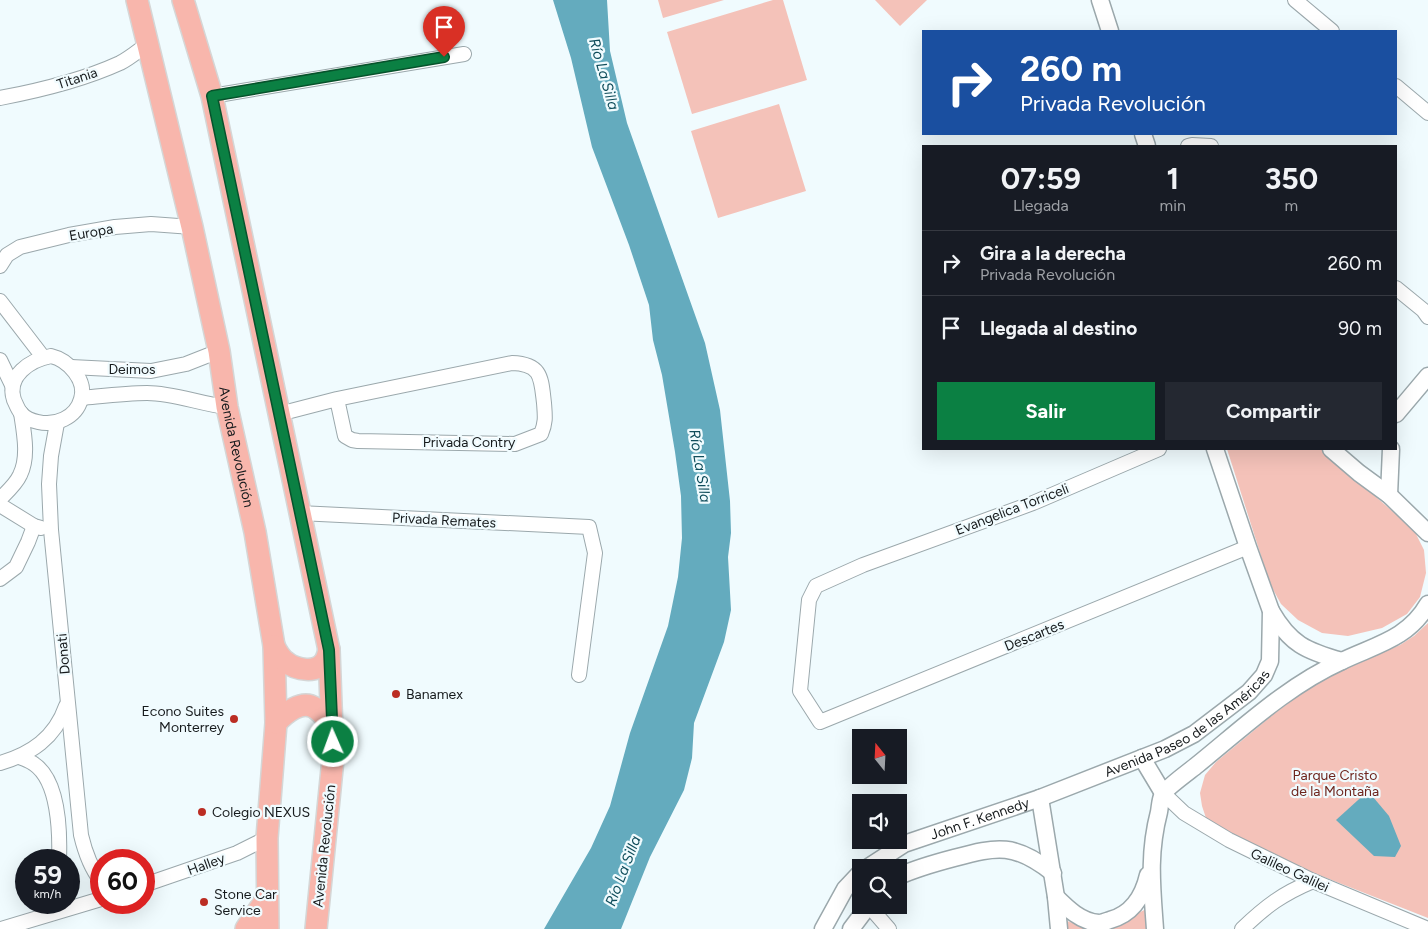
<!DOCTYPE html>
<html lang="es">
<head>
<meta charset="utf-8">
<style>
	body { margin:0; font-family:Figtree,sans-serif; background:#242831; color:#f1f3f6; height:100vh; display:flex; flex-direction:column; font-size:19px; white-space:nowrap }
	* { box-sizing:border-box; margin:0 }
	p { font-size:16px; color:#9ea1a6 }
	.icon { flex:none; width:28px; height:28px; fill:none; stroke:currentColor; stroke-width:2; stroke-linecap:round; stroke-linejoin:round }
	.map { position:relative; flex:1; overflow:hidden }
	.panel { position:absolute; left:922px; top:145px; width:475px; height:305px; display:flex; flex-direction:column; background:#171b24; border-radius:0px; box-shadow:0 5px 20px #0002 }
	.panel>* { flex:none }
	.guide { position:absolute; left:922px; top:30px; width:475px; height:105px; border-radius:0px; box-shadow:0 5px 20px #0002; background:#1a4fa0; color:#fff; overflow:hidden }
	.needle { width:32px; rotate:342deg }
	.buttons { position:absolute; left:852px; top:729px; display:grid; gap:10px }
	.buttons a { display:grid; place-items:center; width:55px; height:55px; border-radius:0px; background:#171b24; box-shadow:0 5px 20px #0002; font-size:25px }
	.speed { position:absolute; left:15px; top:849px; display:flex; gap:10px; font-size:25px; font-weight:700; text-align:center }
	.speed>* { display:grid; place-content:center; width:65px; height:65px; border-radius:50%; background:#171b24; box-shadow:0 5px 20px #0002; line-height:1 }
	.speed small { font-size:12px; font-weight:400 }
	.speed .limit { border:8px solid #d22; background:#fff; color:#111 }
	.pin { position:absolute; display:grid; place-items:center; width:42px; height:42px; color:#fff; margin:-51px -21px; border-radius:50% 50% 50% 0; rotate:-45deg; box-shadow:0 0 5px #0007 }
	.pin .icon { rotate:45deg }
	.me { position:absolute; width:55px; margin:-28px; rotate:358deg; stroke-linejoin:round; filter:drop-shadow(0 0 4px #0008) }
	.turn { display:flex; align-items:center; gap:18px; height:105px; padding:0 15px; font-size:22px }
	.turn .icon { width:65px; height:65px; stroke-width:2.5 }
	.turn b { display:block; font-size:35px; line-height:42px }
	.eta { display:flex; justify-content:space-evenly; align-items:center; height:85px; text-align:center }
	.eta b { font-size:30px; font-weight:700; line-height:35px }
	.cta { display:flex; gap:10px; margin-top:auto; padding:10px 15px }
	.cta a { flex:1; height:58px; border-radius:0px; background:#0b8043; color:#fff; font-size:20px; font-weight:700; line-height:58px; text-align:center }
	.cta a+a { background:#242831; color:#f1f3f6 }
	ul { padding:0; list-style:none }
	li { display:flex; align-items:center; gap:15px; height:65px; padding:0 15px; border-top:1px solid #363941 }
	li div { flex:1 }
	li b { display:block; font-size:19px }
	li em { font-style:normal }
	.map>svg:first-child { display:block }
	.green { fill:#f4c2b9 }
	.water { fill:#64abbe }
	.lines { fill:none; stroke-linecap:round; stroke-linejoin:round }
	.minor-casing { stroke:#9ba8ac; stroke-width:16 }
	.tertiary-casing { stroke:#9ba8ac; stroke-width:19 }
	.primary-casing { stroke:#d5d6d6; stroke-width:24 }
	.minor { stroke:#fff; stroke-width:14 }
	.tertiary { stroke:#fff; stroke-width:16 }
	.primary { stroke:#f8b6ac; stroke-width:21 }
	.route-casing { stroke:#07532c; stroke-width:12 }
	.route { stroke:#0b8043; stroke-width:9 }
	.poi-dot { fill:#bb2d23; stroke:#f0fbfe; stroke-width:2 }
	.labels { text-anchor:middle; stroke-width:4.5; stroke-linejoin:round; paint-order:stroke }
	.street-label { font-size:14px; fill:#161a1c; stroke:#f0fbfe }
	.poi-label { font-size:14px; fill:#161a1c; stroke:#f0fbfe; text-anchor:start }
	.park-label { font-size:14px; fill:#6e251d; stroke:#f0fbfe }
	.water-label { font-size:15px; font-style:italic; fill:#0f4d5b; stroke:#f0fbfe }
</style>
</head>
<body>
<div class="map">
<svg width="1428" height="929" viewBox="0 0 1428 929">
	<rect width="100%" height="100%" fill="#f0fbfe"/>
	<!-- green -->
	<g class="green">
		<polygon points="658,0 724,0 663,18"/>
		<polygon points="773,0 783,0 807,80 692,114 667,32"/>
		<polygon points="875,0 927,0 900,26"/>
		<polygon points="779,104 806,191 718,218 691,131"/>
		<polygon points="1227,449 1321,449 1414,530 1424,550 1426,573 1420,597 1407,614 1382,628 1348,636 1322,633 1298,620 1281,604 1270,584"/>
		<polygon points="1428,623 1428,918 1238,843 1207,821 1202,806 1200,793 1205,775 1216,762 1275,713 1310,687 1333,673 1400,645 1414,636"/>
		<polygon points="1146,909 1147,929 1067,929 1067,921 1091,929 1118,924"/>
	</g>
	<!-- water -->
	<g class="water">
		<polygon points="553,0 607,0 610,51 627,123 705,343 720,410 730,501 731,533 728,557 731,610 724,642 694,723 692,758 684,790 650,857 621,929 544,929 591,848 610,806 630,733 668,626 678,577 682,538 681,496 675,452 662,375 653,340 649,305 629,245 592,147 571,58"/>
		<polygon points="1368,791 1389,816 1401,846 1395,857 1374,856 1336,820"/>
	</g>
	<g class="lines">
		<defs>
			<g id="minor">
				<polyline points="1295,0 1332,31"/>
				<polyline points="1396,86 1428,113"/>
				<polyline points="212,96 464,54"/>
				<path d="M0,98C37,91 85,79 120,63C130,58 139,50 149,43"/>
				<polyline points="1188,146 1192,145 1211,146"/>
				<polyline points="0,266 7,255 20,247 69,235 115,227 151,224 192,227"/>
				<polyline points="1396,288 1423,310 1428,317"/>
				<polyline points="0,301 43,357"/>
				<path d="M51,356C68,360 87,380 81,399C76,418 55,426 38,422C33,421 25,418 21,413C18,410 16,404 14,400C6,376 30,360 51,356Z"/>
				<polyline points="0,360 12,385"/>
				<polyline points="71,367 151,371 186,364 219,351"/>
				<path d="M82,398C103,396 126,393 147,393C174,393 200,404 227,407"/>
				<path d="M279,414L337,399L512,363C542,364 541,378 544,403C545,416 546,422 541,434L515,444L358,441L352,440L345,436L337,399"/>
				<path d="M57,423L51,456L49,484L51,530L81,835C85,852 90,867 101,881"/>
				<polyline points="1159,449 1033,503 863,565 816,586 809,600 800,691 820,722 1248,547"/>
				<path d="M0,499C7,492 16,484 20,475C29,457 24,433 21,413"/>
				<polyline points="0,505 34,526 41,528"/>
				<polyline points="299,513 589,527 595,553 579,675"/>
				<polyline points="0,579 16,567 28,542 34,526"/>
				<path d="M20,757C24,759 30,761 34,764C59,781 60,833 59,860"/>
				<path d="M0,763C31,754 55,738 66,706"/>
				<polyline points="1163,793 1184,813 1229,840 1313,881 1428,929"/>
				<polyline points="144,885 237,853 267,838"/>
				<polyline points="869,906 889,929"/>
				<polyline points="1,929 101,899"/>
				<path d="M1242,929C1266,906 1282,894 1313,881"/>
			</g>
			<g id="tertiary">
				<polyline points="1100,0 1110,31"/>
				<polyline points="1143,134 1147,146"/>
				<polyline points="1396,414 1428,376"/>
				<polyline points="1331,449 1359,473 1389,495 1428,533"/>
				<polyline points="1389,495 1391,449"/>
				<path d="M1271,611C1290,644 1306,651 1342,661"/>
				<polyline points="1142,758 1163,793"/>
				<polyline points="1040,798 1056,897 1059,929"/>
				<path id="s1" d="M867,868L904,844L1040,798L1165,749L1194,734L1249,692L1264,675L1270,661L1271,611L1248,547L1215,449"/>
				<path d="M899,876C917,868 935,863 954,858C998,846 1015,843 1053,873"/>
				<path d="M1056,897C1067,908 1081,922 1099,923C1102,923 1107,921 1110,920C1132,914 1143,897 1148,875"/>
				<polyline points="823,929 845,889 861,872"/>
				<polyline points="851,929 869,905"/>
				<path d="M1155,929C1152,887 1148,854 1159,812C1160,807 1160,799 1163,794C1166,788 1191,770 1197,765C1244,727 1287,686 1342,661C1375,645 1408,639 1428,604"/>
			</g>
			<g id="primary">
				<path id="s2" d="M137,0L192,227L219,351L227,407L255,532L274,646L276,723L267,838L268,929"/>
				<polyline points="183,0 212,96 329,650 333,759 316,929"/>
				<path d="M274,646C277,652 280,658 286,662C296,670 317,674 325,661C327,658 328,654 329,650"/>
				<path d="M276,723C285,713 302,699 315,708C322,712 327,720 333,726"/>
				<polyline points="246,929 267,898"/>
			</g>
		</defs>
		<!-- minor casing -->
		<use href="#minor" class="minor-casing"/>
		<!-- tertiary casing -->
		<use href="#tertiary" class="tertiary-casing"/>
		<!-- primary casing -->
		<use href="#primary" class="primary-casing"/>
		<!-- minor -->
		<use href="#minor" class="minor"/>
		<!-- tertiary -->
		<use href="#tertiary" class="tertiary"/>
		<!-- primary -->
		<use href="#primary" class="primary"/>
	</g>
	<g class="lines">
		<defs>
			<polyline id="route" points="333,742 329,650 212,96 444,57"/>
		</defs>
		<!-- route casing -->
		<use href="#route" class="route-casing"/>
		<!-- route -->
		<use href="#route" class="route"/>
	</g>
	<!-- markers -->
	<g class="poi-dot">
		<circle cx="396" cy="694" r="5"/>
		<circle cx="234" cy="719" r="5"/>
		<circle cx="202" cy="812" r="5"/>
		<circle cx="204" cy="902" r="5"/>
	</g>
	<g class="labels">
		<!-- street labels -->
		<g class="street-label">
			<text transform="translate(77 78) rotate(-18)" y="5">Titania</text>
			<text transform="translate(91 232) rotate(-10)" y="5">Europa</text>
			<text x="132" y="374">Deimos</text>
			<text x="469" y="447">Privada Contry</text>
			<text dy="5" stroke="none"><textPath href="#s2" startOffset="458">Avenida Revolución</textPath></text>
			<text transform="translate(1012 509) rotate(-21)" y="5">Evangelica Torriceli</text>
			<text transform="translate(444 520) rotate(3)" y="5">Privada Remates</text>
			<text transform="translate(1034 635) rotate(-22)" y="5">Descartes</text>
			<text transform="translate(63 654) rotate(-95)" y="5">Donati</text>
			<text dy="5" stroke="none"><textPath href="#s1" startOffset="354">Avenida Paseo de las Américas</textPath></text>
			<text dy="5" stroke="none"><textPath href="#s1" startOffset="124">John F. Kennedy</textPath></text>
			<text transform="translate(324 846) rotate(-84)" y="5">Avenida Revolución</text>
			<text transform="translate(206 864) rotate(-20)" y="5">Halley</text>
			<text transform="translate(1290 870) rotate(25)" y="5">Galileo Galilei</text>
		</g>
		<!-- poi labels -->
		<g class="poi-label">
			<text x="406" y="699">Banamex</text>
			<text x="224" y="716" text-anchor="end">Econo Suites<tspan x="224" dy="16">Monterrey</tspan></text>
			<text x="212" y="817">Colegio NEXUS</text>
			<text x="214" y="899">Stone Car<tspan x="214" dy="16">Service</tspan></text>
		</g>
		<!-- park labels -->
		<g class="park-label">
			<text x="1335" y="780">Parque Cristo<tspan x="1335" dy="16">de la Montaña</tspan></text>
		</g>
		<!-- water labels -->
		<g class="water-label">
			<text transform="translate(604 74) rotate(74)" y="5">Río La Silla</text>
			<text transform="translate(700 466) rotate(81)" y="5">Río La Silla</text>
			<text transform="translate(623 871) rotate(-69)" y="5">Río La Silla</text>
		</g>
	</g>
</svg>
<div class="buttons">
<a><svg class="needle" viewBox="-14 -14 28 28"><path d="M0-13l5 13h-10z" fill="#e53935"/><path d="M0 13l5-13h-10z" fill="#9ea1a6"/></svg></a>
<a><svg class="icon" aria-label="sound" viewBox="0 0 24 24"><path d="M4 9h4l5-4v14l-5-4H4zM17 9q2 3 0 6"/></svg></a>
<a><svg class="icon" aria-label="search" viewBox="0 0 24 24"><circle cx="10" cy="10" r="6"/><path d="M15 15l6 6"/></svg></a>
</div>
<div class="speed"><div>59<small>km/h</small></div><div class="limit">60</div></div>
<div class="pin" style="left:444px;top:57px;background:#d93025"><svg class="icon" aria-label="arrive" viewBox="0 0 24 24"><path d="M6 21V4h12l-3 4 3 4H6"/></svg></div>
<svg class="me" style="left:333px;top:742px" viewBox="-20 -20 40 40"><circle r="17" fill="#0b8043" stroke="#fff" stroke-width="3"/><path d="M0-11L8 9 0 5-8 9z" fill="#fff"/></svg>
<div class="guide">
<div class="turn"><svg class="icon" aria-label="right" viewBox="0 0 24 24"><path d="M7 20v-9h11M14 6l5 5-5 5"/></svg><div><b>260 m</b>Privada Revolución</div></div>
</div>
<section class="panel">
<div class="eta">
<div><b>07:59</b><p>Llegada</p></div>
<div><b>1</b><p>min</p></div>
<div><b>350</b><p>m</p></div>
</div>
<ul>
<li><svg class="icon" aria-label="right" viewBox="0 0 24 24"><path d="M7 20v-9h11M14 6l5 5-5 5"/></svg><div><b>Gira a la derecha</b><p>Privada Revolución</p></div><em>260 m</em></li>
<li><svg class="icon" aria-label="arrive" viewBox="0 0 24 24"><path d="M6 21V4h12l-3 4 3 4H6"/></svg><div><b>Llegada al destino</b></div><em>90 m</em></li>
</ul>
<div class="cta"><a>Salir</a><a>Compartir</a></div>
</section>
</div>
</body>
</html>
